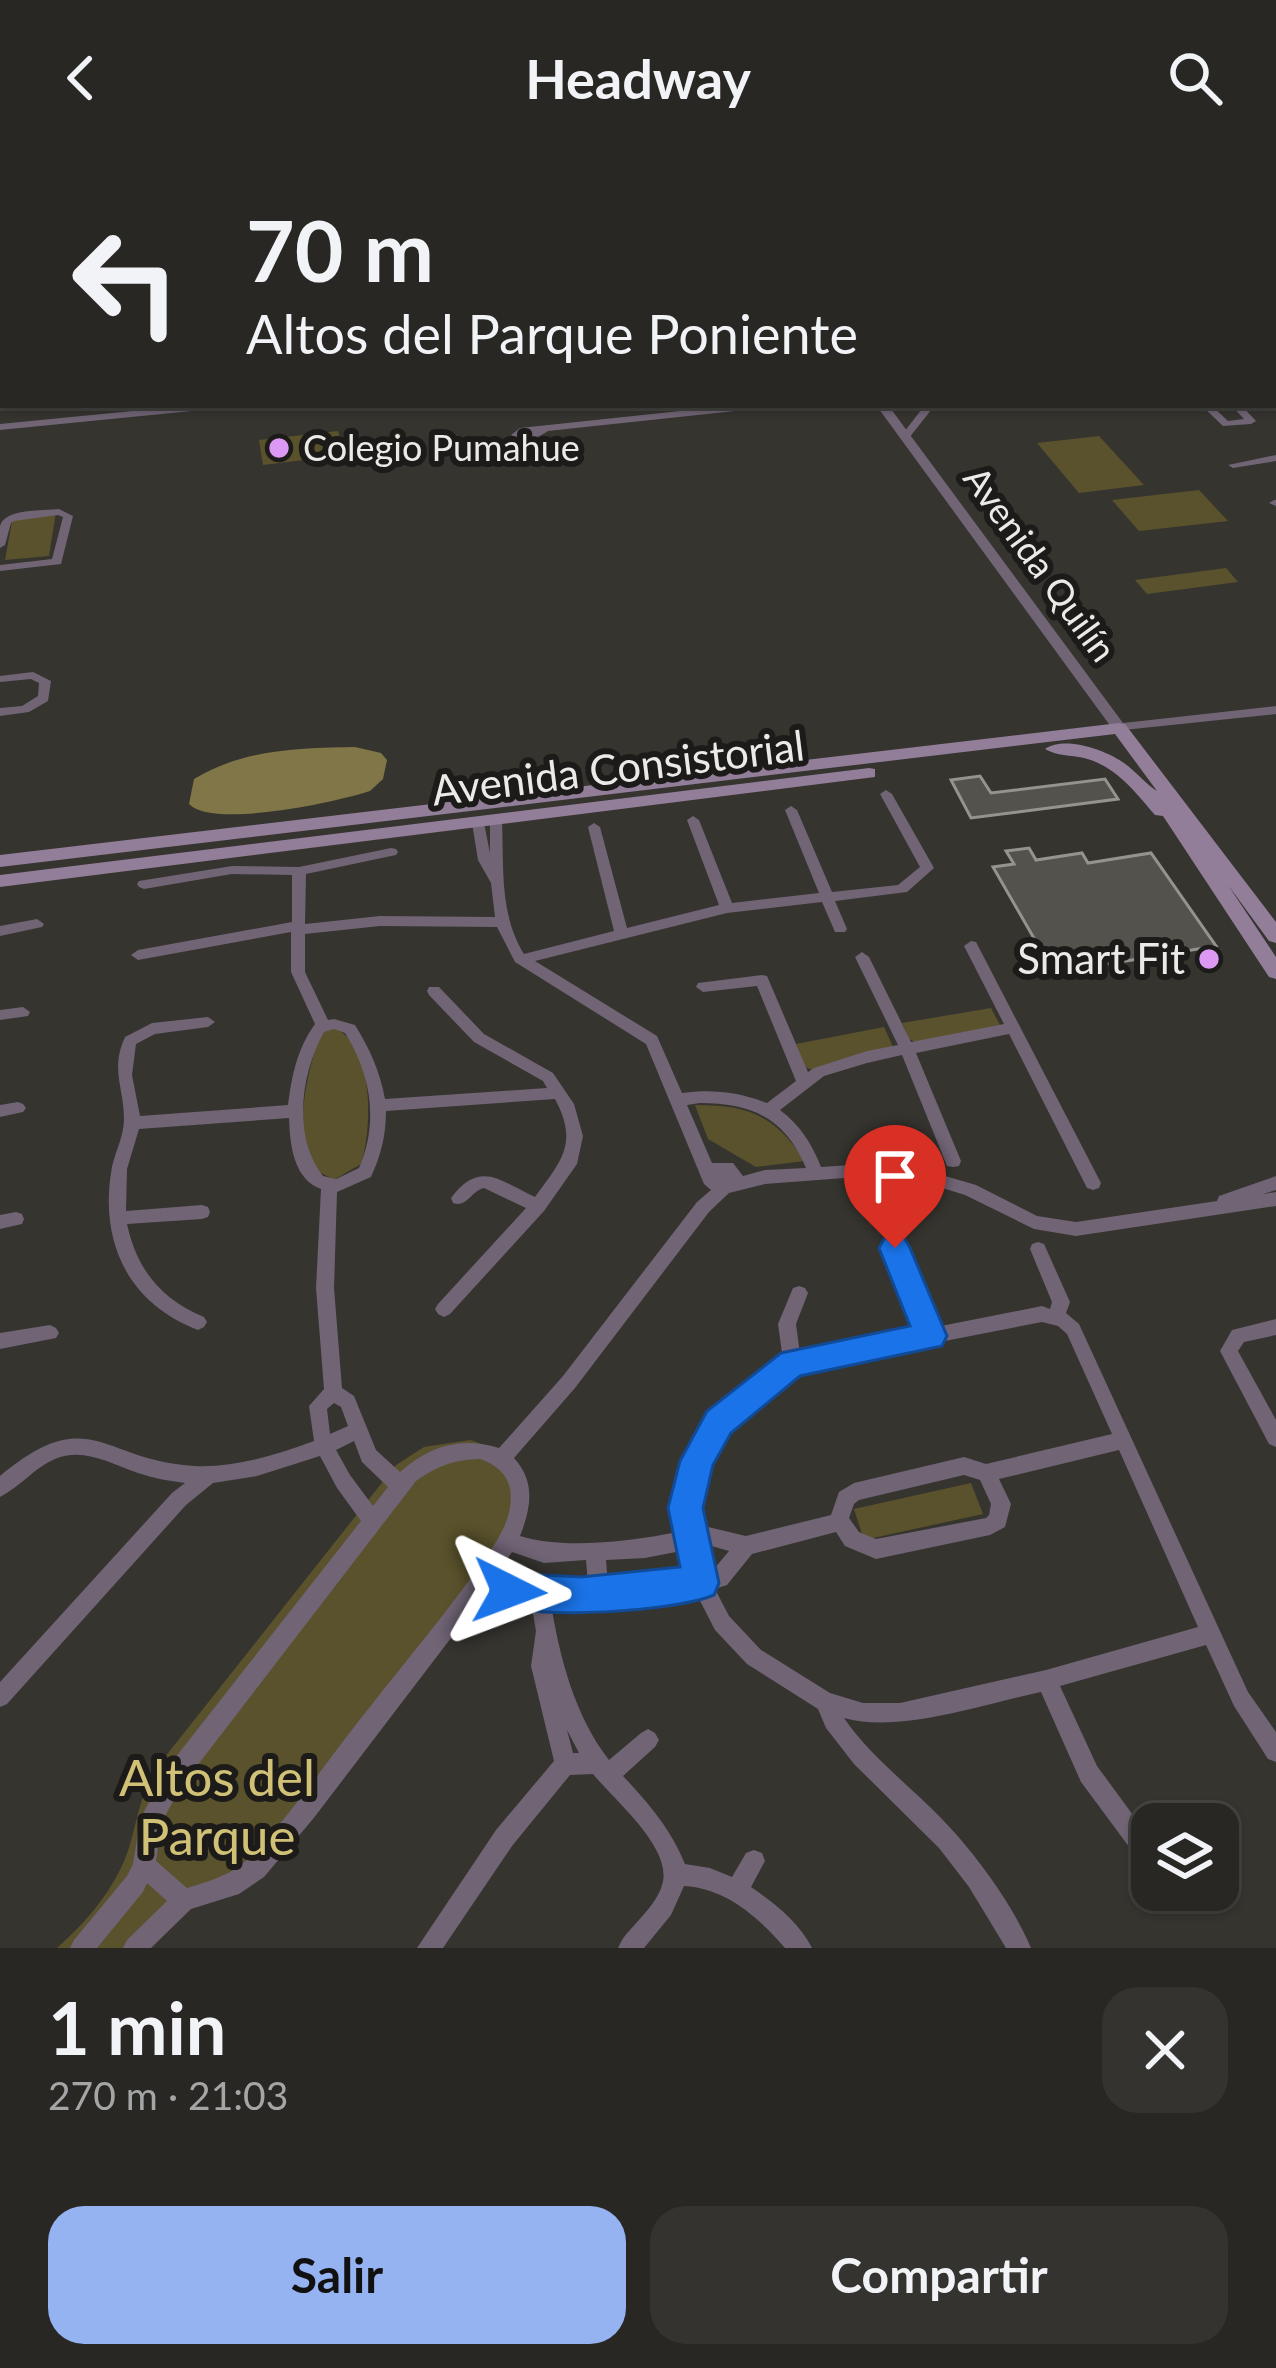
<!DOCTYPE html>
<html lang="es">
<head>
<meta charset="utf-8">
<style>
	body { margin:0; font-family:Lato,sans-serif; background:#343330; color:#f1f3f6; height:100vh; display:flex; flex-direction:column; font-size:45px; white-space:nowrap }
	* { box-sizing:border-box; margin:0 }
	p { font-size:39px; color:#a5a5a6 }
	.icon { flex:none; width:66px; height:66px; fill:none; stroke:currentColor; stroke-width:2; stroke-linecap:round; stroke-linejoin:round }
	.map { position:relative; height:1792px; overflow:hidden }
	.sheet { display:flex; flex-direction:column; background:#282723; flex:1 }
	.sheet>* { flex:none }
	.guide { position:absolute; left:0px; top:0px; width:1278px; height:252px; box-shadow:0 3px 9px #0004,0 0 0 3px #444441; background:#282723; color:#f1f3f6; overflow:hidden }
	.fabs { position:absolute; left:1131px; top:1647px; display:grid; gap:24px }
	.fabs a { display:grid; place-items:center; width:108px; height:108px; border-radius:24px; background:#282723; box-shadow:0 3px 9px #0004,0 0 0 3px #444441; font-size:60px }
	.pin { position:absolute; display:grid; place-items:center; width:102px; height:102px; color:#fff; margin:-123px -51px; border-radius:50% 50% 50% 0; rotate:-45deg; box-shadow:0 0 12px #0007 }
	.pin .icon { rotate:45deg }
	.me { position:absolute; width:132px; margin:-66px; rotate:93deg; stroke-linejoin:round; filter:drop-shadow(0 0 9px #0008) }
	.turn { display:flex; align-items:center; gap:42px; height:252px; padding:0 48px; font-size:54px }
	.turn .icon { width:156px; height:156px; stroke-width:2.5 }
	.turn b { display:block; font-size:84px; line-height:102px }
	.round { display:grid; place-items:center; flex:none; width:126px; height:126px; border-radius:36px; background:#343330 }
	.overview { display:flex; align-items:center; justify-content:space-between; height:204px; padding:0 48px }
	h1 { font-size:72px; font-weight:700; line-height:90px }
	.action { display:flex; gap:24px; margin-top:auto; padding:24px 48px }
	.action a { flex:1; height:138px; border-radius:36px; background:#95b2f1; color:#111; font-size:48px; font-weight:700; line-height:138px; text-align:center }
	.action a+a { background:#343330; color:#f1f3f6 }
	header { display:flex; justify-content:space-between; align-items:center; height:156px; padding:0 48px; background:#282723; font-size:54px; font-weight:700 }
	.map>svg:first-child { display:block }
	.green { fill:#5a522c }
	.water { fill:#807647 }
	.building { fill:#53524c; stroke:#94938d; stroke-width:3 }
	.lines { fill:none; stroke-linecap:round; stroke-linejoin:round }
	.minor { fill:#706475; fill-rule:evenodd }
	.tertiary { fill:#706475; fill-rule:evenodd }
	.secondary { fill:#927e99; fill-rule:evenodd }
	.route { fill:#1a73e8; stroke:#114b97; stroke-width:3 }
	.poi-dot { fill:#dc99f4; stroke:#1c1b19; stroke-width:4.5 }
	.labels { text-anchor:middle; stroke-width:12; stroke-linejoin:round; paint-order:stroke }
	.far-poi-label { font-size:36px; fill:#ebeae7; stroke:#1c1b19; text-anchor:start }
	.far-street-label { font-size:36px; fill:#ebeae7; stroke:#1c1b19 }
	.street-label { font-size:42px; fill:#ebeae7; stroke:#1c1b19 }
	.poi-label { font-size:42px; fill:#ebeae7; stroke:#1c1b19; text-anchor:end }
	.near-park-label { font-size:51px; fill:#d1c176; stroke:#1c1b19 }
</style>
</head>
<body>
<header><svg class="icon" aria-label="back" viewBox="0 0 24 24"><path d="M15 5l-7 7 7 7"/></svg>Headway<svg class="icon" aria-label="search" viewBox="0 0 24 24"><circle cx="10" cy="10" r="6"/><path d="M15 15l6 6"/></svg></header>
<div class="map">
<svg width="1276" height="1792" viewBox="0 0 1276 1792">
	<rect width="100%" height="100%" fill="#35342f"/>
	<!-- green -->
	<g class="green">
		<polygon points="338,275 344,299 263,309 259,284"/>
		<polygon points="1099,280 1144,329 1079,337 1037,287"/>
		<polygon points="1199,334 1228,365 1139,375 1112,344"/>
		<polygon points="56,356 49,400 5,404 13,360"/>
		<polygon points="1226,412 1238,426 1147,438 1135,424"/>
		<polygon points="991,852 1000,869 915,886 909,883 902,867"/>
		<polygon points="884,871 893,891 813,914 805,911 796,888"/>
		<path d="M335,872C375,892 372,972 361,1008L335,1023C280,1010 309,911 321,875Z"/>
		<path d="M695,949C749,949 774,959 805,1005L756,1011L708,983Z"/>
		<path d="M470,1284C515,1297 515,1333 510,1372L270,1701L185,1751L137,1792H57C88,1765 116,1731 129,1692C138,1662 140,1638 157,1611L396,1309L424,1291Z"/>
		<polygon points="971,1327 983,1358 864,1384 854,1353"/>
	</g>
	<!-- water -->
	<path class="water" d="M355,591L381,597L387,604L383,623L370,635C337,646 212,673 189,648L194,623C243,593 300,592 355,591Z"/>
	<!-- building -->
	<g class="building">
		<polygon points="980,620 991,637 1105,623 1118,643 971,662 951,624"/>
		<polygon points="1029,692 1036,704 1082,697 1088,707 1151,697 1216,790 1054,817 993,711 1014,708 1006,695"/>
	</g>
	<g class="lines">
		<!-- minor -->
		<g class="minor">
			<polygon points="27,0 33,0 32,3 26,3"/>
			<polygon points="78,0 81,3 75,3 76,1"/>
			<polygon points="168,0 174,0 173,3 167,3"/>
			<polygon points="255,0 260,2 227,3 230,1"/>
			<polygon points="310,0 316,0 315,3 309,3"/>
			<polygon points="374,0 403,0 388,3 359,3"/>
			<polygon points="1162,0 1171,0 1166,3 1157,3"/>
			<polygon points="1231,1 1245,3 1228,3"/>
			<polygon points="3,33 3,43 0,44 0,34"/>
			<rect x="1275" y="70" width="1" height="4"/>
			<rect x="1275" y="103" width="1" height="5"/>
			<rect x="0" y="113" width="3" height="4"/>
			<rect x="1275" y="159" width="1" height="6"/>
			<polygon points="3,169 3,175 0,176 0,170"/>
			<rect x="1275" y="183" width="1" height="6"/>
			<rect x="0" y="236" width="3" height="6"/>
			<polygon points="194,249 227,249 222,252 0,274 0,268"/>
			<path d="M737,249H768L763,252L548,275C537,283 523,286 511,279L520,272Z"/>
			<polygon points="925,249 935,249 909,282 903,282 901,280"/>
			<polygon points="1201,249 1211,249 1228,265 1244,263 1231,249 1241,249 1256,265 1251,268 1223,270"/>
			<polygon points="1276,299 1276,305 1233,312 1228,309"/>
			<polygon points="1274,344 1276,344 1276,350 1269,347"/>
			<path d="M59,353L73,360L61,408L0,415V409L52,403L63,361L58,359L14,365L11,367L5,389L0,392C0,385 0,377 0,370C5,352 43,355 59,353Z"/>
			<polygon points="33,516 51,525 48,545 29,556 0,560 0,552 22,550 38,540 39,527 31,523 0,526 0,520"/>
			<path d="M886,634L892,638L934,712L907,736L835,745L847,773L845,776H835L822,746L727,757L535,805L657,880L682,937C713,933 738,936 767,947L796,925L757,830L703,836L696,831L698,827L762,819L767,820L808,916L814,912L867,895L898,889L855,801L862,796L869,801L911,886L1004,868L964,790L971,785L976,786L1101,1027L1099,1032L1093,1034L1087,1032L1009,878L916,897L961,1005L959,1010L953,1011L947,1010L945,1005L902,899L867,907L824,920L780,954C800,969 812,988 821,1011L897,1006L976,1029L1037,1060L1076,1066L1217,1045L1219,1040L1276,1020V1034L1263,1038L1276,1036V1050L1076,1080L1034,1073L965,1039L897,1018L765,1028L729,1037L709,1056L575,1232L514,1302C536,1326 531,1352 520,1380C563,1394 632,1385 678,1376C673,1327 697,1270 736,1238C750,1226 767,1215 783,1204L778,1168L793,1132L799,1130L805,1132L808,1137L796,1168L800,1198L920,1174C901,1131 883,1092 887,1044L889,1039L895,1037L901,1039L903,1044C899,1091 917,1129 936,1171L1042,1150L1050,1153L1052,1146L1030,1093L1032,1088L1038,1086L1044,1088L1070,1146L1066,1157L1079,1168L1248,1536L1276,1576V1606L1268,1603L1234,1550L1206,1489L1060,1530L1097,1610L1152,1685V1714L1144,1711L1081,1626L1041,1536C984,1548 899,1578 844,1562C871,1601 909,1629 941,1662C975,1697 1012,1747 1031,1792H1006L969,1731L939,1692L854,1608L826,1572L818,1553L747,1508L715,1474L696,1437L630,1446L551,1448C560,1503 575,1560 609,1604L641,1577L648,1573L655,1577L659,1584L655,1591L623,1620C649,1648 671,1673 685,1708L710,1712L732,1721L746,1697L754,1694L762,1697L765,1705L751,1731C774,1747 799,1766 812,1792H785C759,1762 726,1732 684,1730L671,1759L644,1792H618L622,1784C634,1767 656,1750 662,1729C674,1693 614,1644 593,1618L570,1619L512,1690L443,1792H417L496,1674L554,1605L531,1510L536,1475L531,1446L483,1440L313,1663L264,1721L239,1738L191,1753L151,1792H123L127,1784L167,1745L147,1727L143,1736L97,1792H70L74,1784L127,1720L133,1708L140,1664L164,1616L361,1365L337,1332L320,1300L257,1320L213,1327L186,1349L7,1548L0,1551V1526L172,1337L185,1327C169,1325 153,1322 138,1317C111,1308 84,1291 55,1303C34,1312 20,1331 0,1341V1320C90,1245 102,1305 194,1310C235,1312 276,1299 314,1285L309,1250L324,1233L316,1132L321,1033C293,1023 290,988 289,962L139,973L127,1013L126,1055L202,1049L208,1051L210,1056L208,1061L202,1063L127,1068C137,1114 161,1143 204,1161L207,1166L204,1171L198,1174C130,1148 100,1089 111,1017C113,999 124,982 124,963C124,931 110,914 125,881L152,867L208,861L215,866L208,871L155,878L136,888L132,919L140,960L288,949C292,919 297,893 315,868L291,816V776L138,804L131,799L138,794L292,766V719L232,718L144,733L139,731L137,728L139,725L232,710L299,711L391,692L396,693L398,696L396,699L306,718L305,768L380,760L495,761L491,727L478,704L472,667L478,663L484,667L490,697V665L496,661L502,665C504,710 499,758 524,798L614,775L588,671L594,667L600,671L627,772L719,749L687,664L693,660L699,664L732,747L819,737L785,654L791,650L797,654L832,736L898,729L920,711L880,638ZM380,770L497,771L515,806L646,888L704,1028L711,1034L697,1046L563,1220L499,1292C461,1280 429,1290 400,1316L376,1294L354,1240L342,1232L334,1132L337,1036L371,1021C381,999 386,979 386,955L555,943C579,988 561,1005 535,1041C500,1025 480,1003 451,1042L453,1047C467,1052 471,1035 484,1032L526,1052L438,1148L435,1153L438,1158L444,1161L450,1158L544,1055L577,1008L583,980L574,948L553,917L484,878L439,831H429L427,835L429,839L474,886L543,925L547,932L385,943C380,916 370,893 355,869L334,863L328,864L305,816V778ZM334,873L345,877C371,918 379,966 359,1012L336,1023L323,1020C292,981 301,917 324,876ZM700,947C752,947 785,962 806,1012L765,1014L743,1020L733,1007H712L687,949ZM1042,1166L1058,1170L1067,1178L1112,1278L986,1308L964,1301L854,1327L839,1336L831,1359L746,1380L708,1371L697,1373L695,1352L698,1332L714,1291L744,1253L796,1214ZM334,1247L341,1251L348,1270L330,1278L327,1253ZM354,1285L362,1306L388,1331L373,1350L350,1319L336,1294ZM1119,1294L1198,1471L1046,1514L900,1547H863L830,1537L761,1494L729,1460L715,1433L727,1429L752,1398L836,1376L845,1390L876,1403L990,1379L1005,1371L1011,1348L999,1323ZM480,1303C503,1311 514,1326 510,1351C507,1372 493,1391 481,1408C447,1456 409,1501 373,1547C336,1593 303,1641 265,1686C238,1716 224,1721 187,1732L156,1705L162,1666L180,1632L416,1325C437,1310 453,1304 480,1303ZM964,1319L980,1324L991,1348L989,1359L986,1362L876,1383L859,1376L849,1362L854,1348L859,1344ZM708,1389L729,1395L714,1413L707,1415L700,1391ZM681,1395L689,1419L608,1428L606,1404L645,1402ZM512,1396L544,1407L586,1404L588,1428L538,1427L495,1422ZM567,1574L579,1597H573Z"/>
			<polygon points="37,763 44,768 42,771 0,780 0,770"/>
			<polygon points="23,851 30,856 28,860 0,864 0,854"/>
			<polygon points="18,946 23,948 26,952 23,956 0,961 0,949"/>
			<polygon points="16,1056 22,1058 24,1063 22,1068 0,1073 0,1059"/>
			<polygon points="1276,1163 1276,1179 1244,1186 1238,1195 1276,1264 1276,1291 1269,1288 1220,1195 1232,1174"/>
			<polygon points="50,1169 56,1172 59,1177 56,1182 0,1193 0,1177"/>
			<polygon points="1162,1734 1185,1734 1186,1737 1183,1745 1175,1748 1167,1745"/>
		</g>
		<!-- tertiary -->
		<g class="tertiary">
			<polygon points="669,0 678,0 681,3 672,3"/>
			<polygon points="694,0 702,0 704,3 696,3"/>
			<rect x="0" y="95" width="3" height="6"/>
			<polygon points="876,249 888,249 1123,567 1276,550 1276,558 1114,575"/>
		</g>
		<!-- secondary -->
		<g class="secondary">
			<path d="M1119,567L1125,568L1276,766V787L1269,785L1228,729L1276,801V823L1269,821L1163,660L1155,659C1135,636 1116,610 1084,602C1070,599 1057,600 1045,593C1066,579 1109,595 1128,610C1138,618 1147,629 1157,635L1115,578L0,711V699Z"/>
			<polygon points="869,612 875,613 875,621 0,731 0,719"/>
		</g>
	</g>
	<!-- route -->
	<path class="route" d="M895,1079L905,1083L910,1092L947,1180L942,1190L800,1220L731,1277L713,1309L703,1352L719,1427L714,1439C674,1456 535,1464 496,1448L491,1435L496,1422L509,1417L581,1421L680,1411L668,1352L680,1305L707,1255L781,1197L910,1170L879,1092L884,1083Z"/>
	<!-- markers -->
	<g class="poi-dot">
		<circle cx="279" cy="292" r="12"/>
		<circle cx="1209" cy="803" r="12"/>
	</g>
	<g class="labels">
		<!-- far-poi labels -->
		<g class="far-poi-label">
			<text x="303" y="305">Colegio Pumahue</text>
		</g>
		<!-- far-street labels -->
		<g class="far-street-label">
			<text transform="translate(1040 408) rotate(54)" y="13">Avenida Quilín</text>
		</g>
		<!-- street labels -->
		<g class="street-label">
			<text transform="translate(618 612) rotate(-7)" y="15">Avenida Consistorial</text>
		</g>
		<!-- poi labels -->
		<g class="poi-label">
			<text x="1185" y="818">Smart Fit</text>
		</g>
		<!-- near-park labels -->
		<g class="near-park-label">
			<text x="217" y="1640">Altos del<tspan x="217" dy="59">Parque</tspan></text>
		</g>
	</g>
</svg>
<div class="fabs">
<a><svg class="icon" aria-label="layers" viewBox="0 0 24 24"><path d="M12 4l9 5-9 5-9-5zM3 14l9 5 9-5"/></svg></a>
</div>
<div class="pin" style="left:895px;top:1092px;background:#d93025"><svg class="icon" aria-label="arrive" viewBox="0 0 24 24"><path d="M6 21V4h12l-3 4 3 4H6"/></svg></div>
<svg class="me" style="left:509px;top:1435px" viewBox="-20 -20 40 40"><path d="M0-17L14 15 0 8-14 15z" fill="#1a73e8" stroke="#fff" stroke-width="4"/></svg>
<div class="guide">
<div class="turn"><svg class="icon" aria-label="left" viewBox="0 0 24 24"><path d="M17 20v-9H6M10 6l-5 5 5 5"/></svg><div><b>70 m</b>Altos del Parque Poniente</div></div>
</div>
</div>
<section class="sheet">
<div class="overview"><div><h1>1 min</h1><p>270 m · 21:03</p></div><a class="round"><svg class="icon" aria-label="close" viewBox="0 0 24 24"><path d="M6 6l12 12M18 6L6 18"/></svg></a></div>
<div class="action"><a>Salir</a><a>Compartir</a></div>
</section>
</body>
</html>
